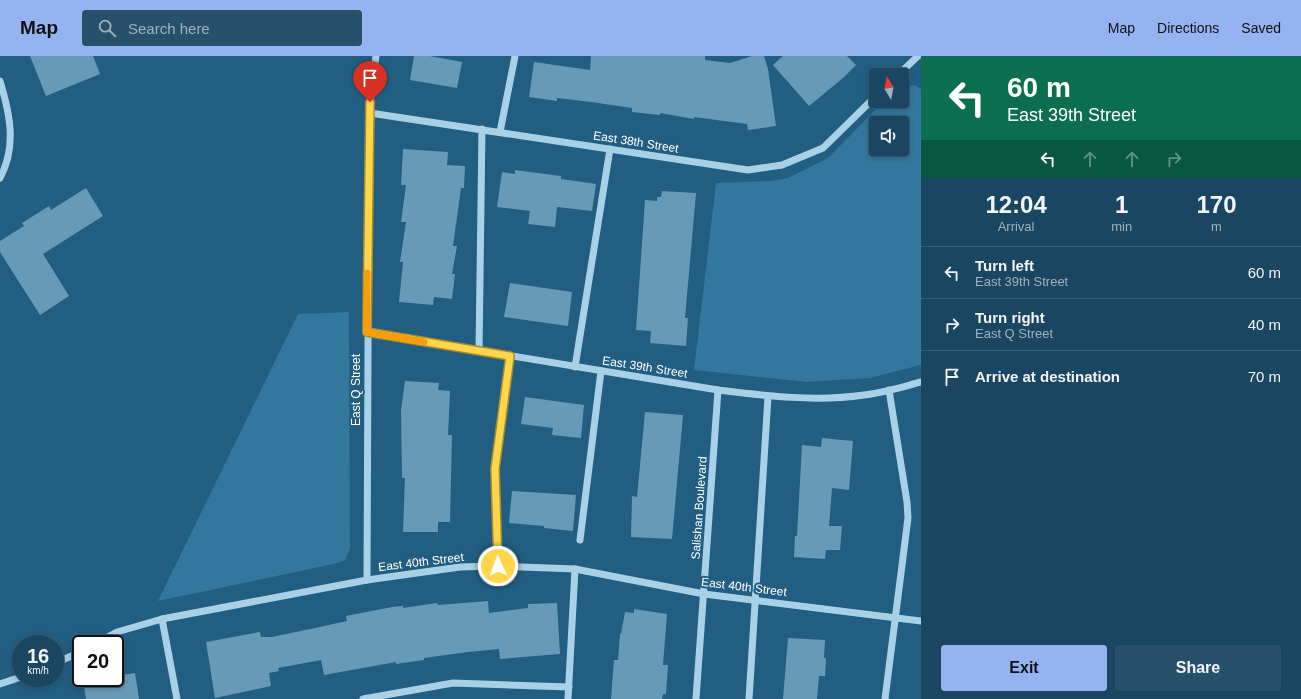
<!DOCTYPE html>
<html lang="en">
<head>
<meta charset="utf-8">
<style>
	body { margin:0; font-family:Arial,sans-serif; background:#27506a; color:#f1f3f6; height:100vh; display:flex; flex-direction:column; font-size:15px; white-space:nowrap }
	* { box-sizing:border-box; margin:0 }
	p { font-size:13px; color:#9fb1bd }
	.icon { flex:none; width:22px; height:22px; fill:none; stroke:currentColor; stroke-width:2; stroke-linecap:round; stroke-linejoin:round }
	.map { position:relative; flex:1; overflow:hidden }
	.panel { display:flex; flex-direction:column; background:#1a4661; width:380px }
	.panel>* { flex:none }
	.banner { background:#0b6e4f; color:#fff; overflow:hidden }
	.needle { width:26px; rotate:350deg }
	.buttons { position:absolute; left:869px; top:12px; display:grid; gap:8px }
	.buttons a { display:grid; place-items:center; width:40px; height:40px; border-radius:4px; background:#1a4661; box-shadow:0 2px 6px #0003,0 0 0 1px #385e76; font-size:20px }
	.speed { position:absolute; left:12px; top:579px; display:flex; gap:8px; font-size:20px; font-weight:700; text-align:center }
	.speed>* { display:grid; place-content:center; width:52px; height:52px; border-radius:50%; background:#1a4661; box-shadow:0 2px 6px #0003,0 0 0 1px #385e76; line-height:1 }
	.speed small { font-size:10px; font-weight:400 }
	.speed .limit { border:2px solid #111; border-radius:6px; background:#fff; color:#111 }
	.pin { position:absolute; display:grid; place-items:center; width:34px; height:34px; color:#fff; margin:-41px -17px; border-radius:50% 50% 50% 0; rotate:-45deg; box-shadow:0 0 4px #0007 }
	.pin .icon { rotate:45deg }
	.me { position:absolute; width:44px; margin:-22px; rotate:358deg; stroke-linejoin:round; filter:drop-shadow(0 0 3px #0008) }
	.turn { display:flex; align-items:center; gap:14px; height:84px; padding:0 20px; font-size:18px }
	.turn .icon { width:52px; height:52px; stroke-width:2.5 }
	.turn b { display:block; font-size:28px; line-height:34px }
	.lanes { display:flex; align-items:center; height:38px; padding:0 20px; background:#0003; justify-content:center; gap:20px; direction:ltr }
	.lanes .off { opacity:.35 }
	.eta { display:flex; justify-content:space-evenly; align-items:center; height:68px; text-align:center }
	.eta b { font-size:24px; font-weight:700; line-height:28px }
	.button { display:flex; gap:8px; margin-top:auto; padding:8px 20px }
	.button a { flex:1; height:46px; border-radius:4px; background:#95b2f1; color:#111; font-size:16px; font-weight:700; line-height:46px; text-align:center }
	.button a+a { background:#27506a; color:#f1f3f6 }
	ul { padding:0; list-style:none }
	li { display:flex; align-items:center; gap:12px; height:52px; padding:0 20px; border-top:1px solid #385e76 }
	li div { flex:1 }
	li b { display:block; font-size:15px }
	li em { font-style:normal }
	header { display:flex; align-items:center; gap:24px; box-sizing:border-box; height:56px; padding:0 20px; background:#95b2f1; color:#111 }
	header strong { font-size:19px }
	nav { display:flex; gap:22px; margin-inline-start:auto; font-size:14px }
	.search { width:280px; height:36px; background:#27506a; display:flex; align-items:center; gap:10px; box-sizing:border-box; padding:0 14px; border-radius:4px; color:#9fb1bd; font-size:15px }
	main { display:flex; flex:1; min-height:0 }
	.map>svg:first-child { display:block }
	.green { fill:#32779d; fill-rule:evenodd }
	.building { fill:#679ab7 }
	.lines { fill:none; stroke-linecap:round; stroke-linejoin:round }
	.minor { stroke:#a8d1e7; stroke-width:7 }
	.route-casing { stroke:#a68a30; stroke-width:10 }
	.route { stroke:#ffd54a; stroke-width:7 }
	.slow { stroke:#f59e0b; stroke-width:7 }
	.labels { text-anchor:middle; stroke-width:4; stroke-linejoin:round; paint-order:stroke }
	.street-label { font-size:12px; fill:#fff; stroke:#225e81 }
</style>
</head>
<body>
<header>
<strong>Map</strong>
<div class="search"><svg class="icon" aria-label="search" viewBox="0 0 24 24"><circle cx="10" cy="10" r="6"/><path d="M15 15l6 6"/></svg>Search here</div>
<nav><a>Map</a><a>Directions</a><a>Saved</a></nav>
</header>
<main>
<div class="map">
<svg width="921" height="643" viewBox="0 0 921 643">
	<rect width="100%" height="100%" fill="#225e81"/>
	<!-- green -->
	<g class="green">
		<path d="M914,29L921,33V309L870,322L807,326L694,314L716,127L771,125L788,122L828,102L884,45H902V31ZM876,67H902V93H876Z"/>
		<polygon points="349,256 350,493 345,504 334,508 158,545 298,258"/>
	</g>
	<!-- building -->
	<g class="building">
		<polygon points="30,0 93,0 100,18 46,40"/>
		<polygon points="414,0 430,0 462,6 457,32 410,24"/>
		<polygon points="591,0 705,0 705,4 730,7 752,0 764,0 768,13 776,70 748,74 747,68 694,61 694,63 660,57 660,59 632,56 632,52 591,46 557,42 557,45 529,41 534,6 590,14"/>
		<polygon points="783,0 847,0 856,9 843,22 809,50 773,9"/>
		<polygon points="403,93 448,96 447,109 465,110 464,132 461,132 453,190 457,190 452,218 455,218 452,243 434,241 433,249 399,246 403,206 400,206 406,166 401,166 406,129 401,129"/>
		<polygon points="515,114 561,120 561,123 596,128 592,155 557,151 555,171 528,168 530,155 497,151 502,116 515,118"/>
		<polygon points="86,132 103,160 43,198 69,240 40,259 0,196 0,185 24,170 22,167 49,150 51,154"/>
		<polygon points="662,135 696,137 685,262 688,262 686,290 650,287 651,275 636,274 645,144 657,145 657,141 661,141"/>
		<polygon points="510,227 572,236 568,270 504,261"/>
		<polygon points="405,325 439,327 438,334 450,335 448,379 452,379 450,466 438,466 438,476 403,476 405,422 402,422 401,354"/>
		<polygon points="525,341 584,349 581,382 552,379 553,372 521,368"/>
		<polygon points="645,356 683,359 672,483 631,481 632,440 637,441"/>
		<polygon points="822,382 853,385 849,434 832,432 829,470 842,470 840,494 826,494 825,503 794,501 795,480 797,480 802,389 821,391"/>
		<polygon points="512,435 576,439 573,475 544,472 544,470 509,467"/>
		<polygon points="488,545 489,557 528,552 528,548 557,547 560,598 500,603 499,593 468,596 424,602 424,604 396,608 396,606 324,619 321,604 278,612 279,615 269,617 271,630 215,642 206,586 260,576 261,581 272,581 315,572 347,565 346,560 392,551 403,550 403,552 437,547 438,549"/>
		<polygon points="634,553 667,558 663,609 668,609 666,638 663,638 662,643 611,643 614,604 618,604 620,578 621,578 625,556 634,557"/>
		<polygon points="788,582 825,584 824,602 826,602 825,620 819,620 817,643 783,643"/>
		<polygon points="135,617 139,643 86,643 83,625 115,622 115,620"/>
	</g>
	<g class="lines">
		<!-- minor -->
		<g class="minor">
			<polyline points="898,19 918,0"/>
			<path d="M0,25C10,58 17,90 0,122"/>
			<polyline points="370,57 748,114 782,109 823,92 876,40"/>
			<polyline points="500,76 515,0"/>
			<path d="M367,276L718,334C767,340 816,346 864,339C883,337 902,331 921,326"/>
			<polyline points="479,295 482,73"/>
			<polyline points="575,311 610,93"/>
			<polyline points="580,484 601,315"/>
			<polyline points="498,510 495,413 510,300"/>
			<polyline points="367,524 369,70 371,35 376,0"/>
			<polyline points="162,563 177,643"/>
			<polyline points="95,588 117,576 162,563 367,524 460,511 498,510 575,513 704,538 921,565"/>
			<polyline points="55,607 81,596"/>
			<polyline points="0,628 21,621"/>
			<polyline points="363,643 453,627 569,631"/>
			<polyline points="568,643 575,513"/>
			<polyline points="696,643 718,334"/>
			<polyline points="749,643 768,341"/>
			<polyline points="885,643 908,462 907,446 889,334"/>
		</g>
	</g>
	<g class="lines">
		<defs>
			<polyline id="route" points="370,46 367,276 510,300 495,413 498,510"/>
		</defs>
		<!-- route casing -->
		<use href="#route" class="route-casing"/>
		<!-- route -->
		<use href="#route" class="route"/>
		<!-- slow -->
		<polyline class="slow" points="367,217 367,276 424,286"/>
	</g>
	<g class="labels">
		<!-- street labels -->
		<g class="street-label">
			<text transform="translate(636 86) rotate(9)" y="4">East 38th Street</text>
			<text transform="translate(645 311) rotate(9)" y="4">East 39th Street</text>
			<text transform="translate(356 334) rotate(-90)" y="4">East Q Street</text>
			<text transform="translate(699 452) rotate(-86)" y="4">Salishan Boulevard</text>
			<text transform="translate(421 506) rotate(-7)" y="4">East 40th Street</text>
			<text transform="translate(744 531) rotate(7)" y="4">East 40th Street</text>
		</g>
	</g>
</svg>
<div class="buttons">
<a><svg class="needle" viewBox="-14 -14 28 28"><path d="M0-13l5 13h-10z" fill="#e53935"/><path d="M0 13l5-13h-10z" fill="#9fb1bd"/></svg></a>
<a><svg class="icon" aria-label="sound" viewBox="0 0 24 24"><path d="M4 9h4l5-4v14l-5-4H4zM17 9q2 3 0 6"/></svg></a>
</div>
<div class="speed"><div>16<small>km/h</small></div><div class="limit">20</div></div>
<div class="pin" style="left:370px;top:46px;background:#d93025"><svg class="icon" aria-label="arrive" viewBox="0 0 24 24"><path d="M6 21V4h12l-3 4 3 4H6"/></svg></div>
<svg class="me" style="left:498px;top:510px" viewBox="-20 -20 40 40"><circle r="17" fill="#ffd54a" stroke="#fff" stroke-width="3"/><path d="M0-11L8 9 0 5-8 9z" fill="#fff"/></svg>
</div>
<section class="panel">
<div class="banner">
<div class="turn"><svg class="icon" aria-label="left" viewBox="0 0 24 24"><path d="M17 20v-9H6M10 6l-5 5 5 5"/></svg><div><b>60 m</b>East 39th Street</div></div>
<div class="lanes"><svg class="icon" aria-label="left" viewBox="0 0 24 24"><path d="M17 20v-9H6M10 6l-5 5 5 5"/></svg><svg class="icon off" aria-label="ahead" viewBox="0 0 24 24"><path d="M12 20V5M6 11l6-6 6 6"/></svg><svg class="icon off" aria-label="ahead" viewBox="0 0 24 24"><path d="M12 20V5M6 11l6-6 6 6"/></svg><svg class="icon off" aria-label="right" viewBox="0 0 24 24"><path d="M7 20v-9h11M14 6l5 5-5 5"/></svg></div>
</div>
<div class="eta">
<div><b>12:04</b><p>Arrival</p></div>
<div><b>1</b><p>min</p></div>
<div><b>170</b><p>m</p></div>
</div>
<ul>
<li><svg class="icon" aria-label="left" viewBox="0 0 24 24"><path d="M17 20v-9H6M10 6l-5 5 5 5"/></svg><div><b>Turn left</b><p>East 39th Street</p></div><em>60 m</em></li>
<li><svg class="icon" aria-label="right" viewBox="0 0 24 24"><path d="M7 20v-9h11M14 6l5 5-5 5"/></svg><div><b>Turn right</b><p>East Q Street</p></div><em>40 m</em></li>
<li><svg class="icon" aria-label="arrive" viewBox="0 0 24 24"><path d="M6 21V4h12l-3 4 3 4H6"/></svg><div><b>Arrive at destination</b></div><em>70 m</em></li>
</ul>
<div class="button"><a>Exit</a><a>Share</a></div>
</section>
</main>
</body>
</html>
